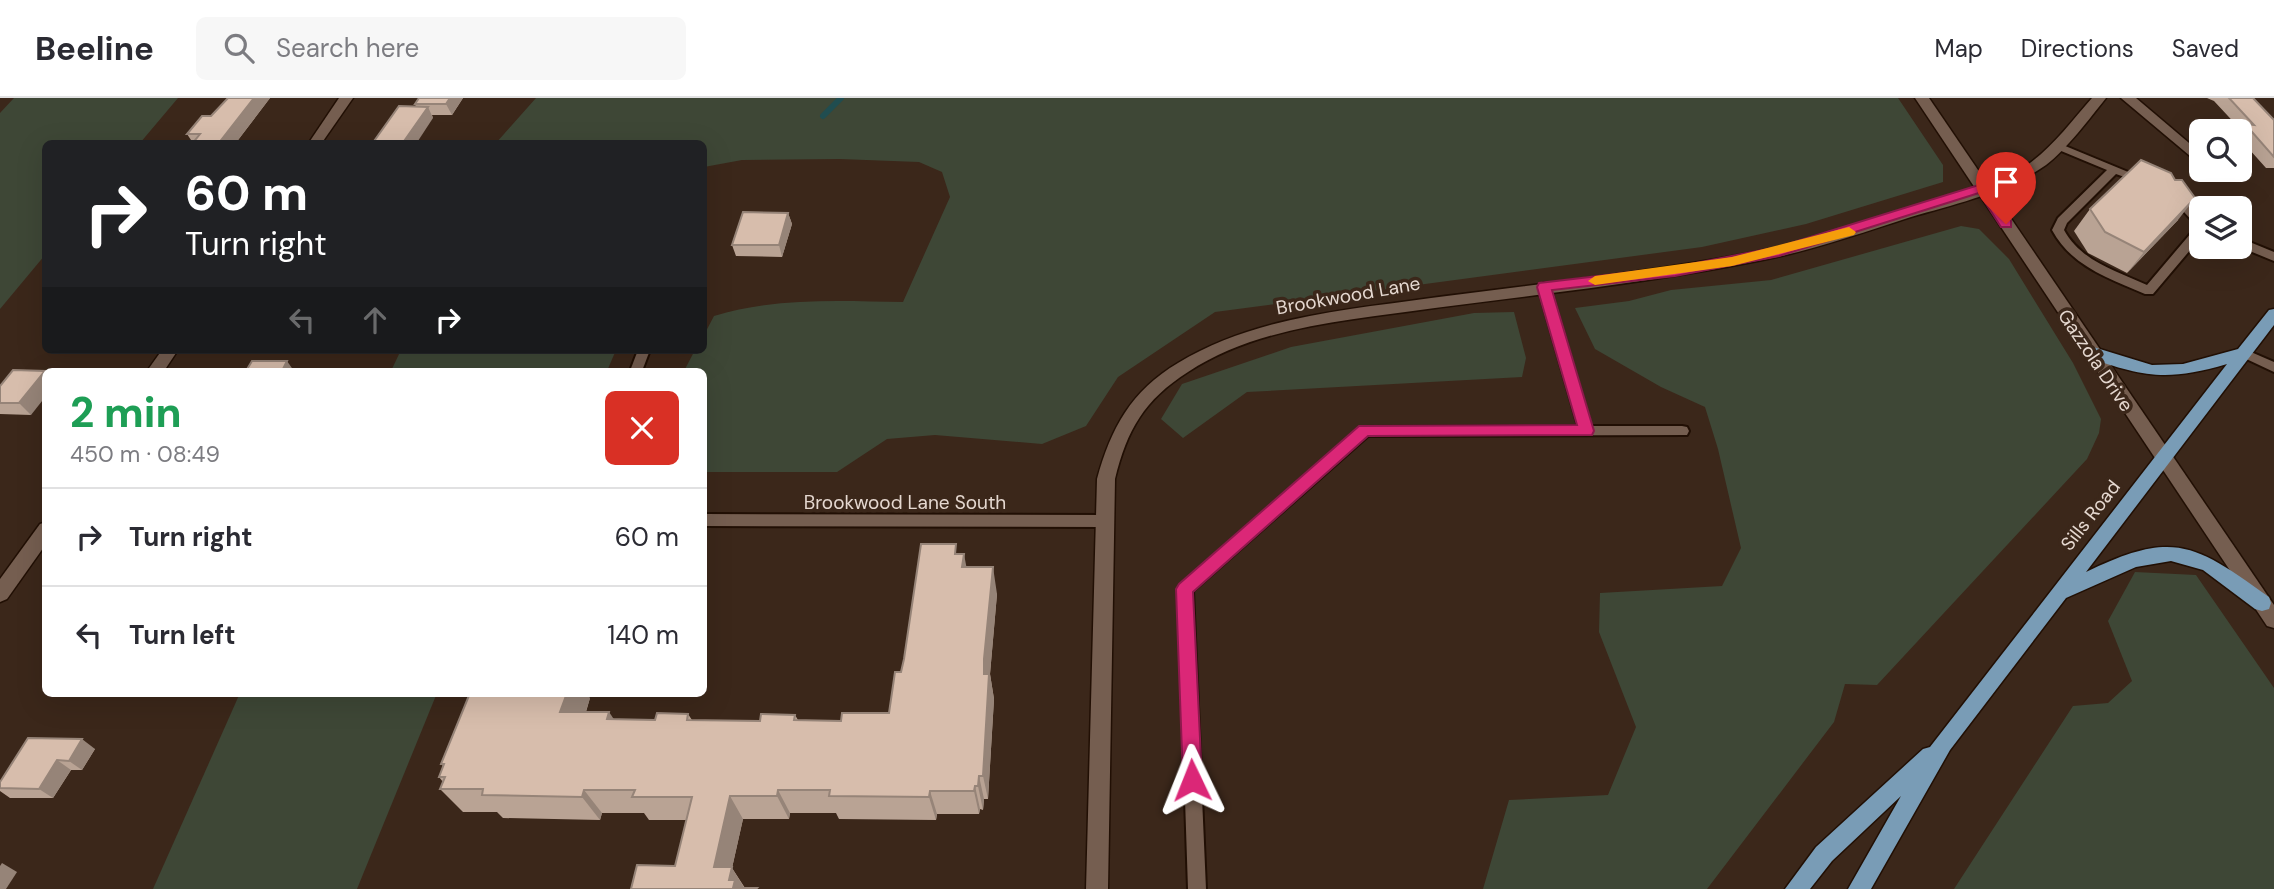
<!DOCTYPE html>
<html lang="en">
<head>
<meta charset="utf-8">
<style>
	body { margin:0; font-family:"DM Sans",sans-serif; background:#f7f7f7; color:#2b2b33; height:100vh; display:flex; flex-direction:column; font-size:26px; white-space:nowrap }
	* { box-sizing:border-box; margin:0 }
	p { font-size:23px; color:#7c7c81 }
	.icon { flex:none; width:38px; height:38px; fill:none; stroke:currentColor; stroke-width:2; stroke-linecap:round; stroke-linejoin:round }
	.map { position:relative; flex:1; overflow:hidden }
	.drawer { position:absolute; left:42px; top:270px; width:665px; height:329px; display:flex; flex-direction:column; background:#fff; border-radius:10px; box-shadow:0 7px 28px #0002 }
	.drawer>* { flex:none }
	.guide { position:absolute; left:42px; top:42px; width:665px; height:214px; border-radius:10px; box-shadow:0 7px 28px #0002; background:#202124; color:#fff; overflow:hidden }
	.buttons { position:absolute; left:2189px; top:21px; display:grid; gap:14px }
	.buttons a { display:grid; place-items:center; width:63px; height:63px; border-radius:10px; background:#fff; box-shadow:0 7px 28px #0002; font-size:35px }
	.pin { position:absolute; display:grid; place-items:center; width:60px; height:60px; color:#fff; margin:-72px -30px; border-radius:50% 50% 50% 0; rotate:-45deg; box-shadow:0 0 7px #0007 }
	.pin .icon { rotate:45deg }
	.me { position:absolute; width:77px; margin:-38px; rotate:358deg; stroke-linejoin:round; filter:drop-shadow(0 0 5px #0008) }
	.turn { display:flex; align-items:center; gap:24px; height:147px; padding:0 28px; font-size:32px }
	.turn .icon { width:91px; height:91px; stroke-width:2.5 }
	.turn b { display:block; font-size:49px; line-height:60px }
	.lanes { display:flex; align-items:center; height:66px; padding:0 28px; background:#0003; justify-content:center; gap:35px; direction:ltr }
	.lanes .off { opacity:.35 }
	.round { display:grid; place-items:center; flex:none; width:74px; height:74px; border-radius:10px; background:#f7f7f7 }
	.headline { display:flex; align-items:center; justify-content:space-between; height:119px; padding:0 28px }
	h1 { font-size:42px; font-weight:800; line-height:52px; color:#1e9e55 }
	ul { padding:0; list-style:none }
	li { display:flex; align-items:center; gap:21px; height:98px; padding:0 28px; border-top:2px solid #e1e1e2 }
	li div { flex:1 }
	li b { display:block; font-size:26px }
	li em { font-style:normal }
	header { display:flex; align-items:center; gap:42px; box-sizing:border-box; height:98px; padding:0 35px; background:#fff; border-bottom:2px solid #e1e1e2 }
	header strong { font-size:33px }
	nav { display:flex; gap:38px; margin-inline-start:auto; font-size:24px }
	.search { width:490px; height:63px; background:#f7f7f7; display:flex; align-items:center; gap:18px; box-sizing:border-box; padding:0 24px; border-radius:10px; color:#7c7c81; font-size:26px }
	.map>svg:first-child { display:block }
	.green { fill:#3e4736 }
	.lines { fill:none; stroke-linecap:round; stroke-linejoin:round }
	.stream { stroke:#204d50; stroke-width:6 }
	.service-casing { stroke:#210f04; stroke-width:4 }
	.minor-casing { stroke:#210f04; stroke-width:3 }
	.tertiary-casing { stroke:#210f04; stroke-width:3 }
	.primary-casing { stroke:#210f04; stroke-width:3 }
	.service { fill:#755e50; fill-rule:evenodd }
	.minor { fill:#755e50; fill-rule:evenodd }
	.tertiary { fill:#755e50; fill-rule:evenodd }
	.primary { fill:#799cb6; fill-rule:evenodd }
	.wall { fill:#b9a394 }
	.shaded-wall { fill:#968478 }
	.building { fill:#d7bdac; stroke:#968478; stroke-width:2 }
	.route { fill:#db2777; stroke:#8e194d; stroke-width:2 }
	.slow { fill:#f59e0b }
	.labels { text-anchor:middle; stroke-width:7; stroke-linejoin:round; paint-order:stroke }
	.street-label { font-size:19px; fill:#e5d8d0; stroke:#3b271a }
</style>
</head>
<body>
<header>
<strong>Beeline</strong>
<div class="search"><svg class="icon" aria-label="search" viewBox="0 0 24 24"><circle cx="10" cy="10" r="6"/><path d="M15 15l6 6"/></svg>Search here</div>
<nav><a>Map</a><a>Directions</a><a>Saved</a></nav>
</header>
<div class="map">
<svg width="2274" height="791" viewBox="0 0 2274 791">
	<rect width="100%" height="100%" fill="#3b271a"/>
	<!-- green -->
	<g class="green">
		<polygon points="14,0 178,0 140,45 46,46 45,157 0,211 0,15"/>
		<path d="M536,0H1898L1943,67V84L1806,126L1702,149L1215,214L1118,279L1086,328L1042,346L935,337L887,341L837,374H704V273H684L695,252H704V237L714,218C776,199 839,203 903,204L950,99L942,74L919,64L840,61L742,62L704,69V46L496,45Z"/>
		<polygon points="1961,128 1979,131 2009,161 2073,265 2101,321 2099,335 2087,361 1877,587 1845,586 1834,624 1707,791 1483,791 1509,702 1608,697 1636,629 1599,534 1600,495 1722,488 1741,450 1718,351 1705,309 1661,289 1595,251 1575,210 1629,203 1671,192 1771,182"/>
		<polygon points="1514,214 1526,260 1522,279 1247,294 1183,340 1161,321 1182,286 1291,249 1474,215"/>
		<polygon points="401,252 616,252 607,273 391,273"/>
		<polygon points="2135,474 2196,477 2274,590 2274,791 1954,791 2073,608 2108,605 2132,583 2108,523"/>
		<polygon points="240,595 437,595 357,791 153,791"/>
	</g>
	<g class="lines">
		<!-- stream -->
		<polyline class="stream" points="823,18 841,0"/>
		<defs>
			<g id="service">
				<path d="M2058,45L2150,83L2144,86L2116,76L2067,125L2064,132C2081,163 2116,173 2147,187L2197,128L2171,100V94H2179L2202,118V138L2153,196H2145C2109,180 2072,169 2052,132L2058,120L2107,72L2054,50L2053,48Z"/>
				<polygon points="2240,140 2274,154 2274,163 2240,149"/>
				<polygon points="1544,185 1550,189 1591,328 1682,328 1687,329 1689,333 1687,337 1368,338 1193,493 1206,791 1188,791 1178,491 1180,487 1360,329 1578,328 1538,189"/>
				<polygon points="2244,251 2274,264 2274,274 2240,258 2238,255"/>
				<polygon points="638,252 650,252 642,273 630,273"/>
				<polygon points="704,416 1104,417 1109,419 1111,423 1109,427 1104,429 704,428"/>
			</g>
			<g id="minor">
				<path d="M2092,0H2106C2090,20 2066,52 2046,67C2008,94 1956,106 1911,119C1867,133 1823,149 1777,159C1664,183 1549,195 1435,210C1352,222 1260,227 1188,274C1144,302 1127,332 1115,381L1108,791H1086L1097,381C1111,330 1131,293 1178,265C1254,219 1345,212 1431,200C1546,185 1662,173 1775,150C1817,141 1858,126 1899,114C1936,102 1988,90 2021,71C2049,54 2070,25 2092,0Z"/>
				<polygon points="2121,0 2136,0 2202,56 2202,68"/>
			</g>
			<g id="tertiary">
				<polygon points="339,0 353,0 321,46 308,46"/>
				<polygon points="1915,0 1929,0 2274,507 2274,530 2267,528"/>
				<polygon points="162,252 178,252 164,273 147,273"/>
				<polygon points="46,424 46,446 7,501 0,504 0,481 40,426"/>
			</g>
			<path id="primary" d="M2274,211V227L2086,474C2174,431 2195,446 2269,499L2271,505L2269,511L2262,513L2255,511L2203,472L2171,463L2136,469L2066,500L1950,652L1871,791H1848L1901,698L1832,763L1810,791H1785L1816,749L1923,651L1930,649L2227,266C2166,284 2143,279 2084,258L2082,254L2084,250L2090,248L2152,267L2183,266L2238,251L2269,212Z"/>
		</defs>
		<!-- service casing -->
		<use href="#service" class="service-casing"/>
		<!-- minor casing -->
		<use href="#minor" class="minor-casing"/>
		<!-- tertiary casing -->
		<use href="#tertiary" class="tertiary-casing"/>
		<!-- primary casing -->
		<use href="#primary" class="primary-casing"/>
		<!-- service -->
		<use href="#service" class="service"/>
		<!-- minor -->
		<use href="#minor" class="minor"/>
		<!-- tertiary -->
		<use href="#tertiary" class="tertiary"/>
		<!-- primary -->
		<use href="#primary" class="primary"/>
	</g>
	<!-- wall -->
	<g class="wall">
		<polygon points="228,0 270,0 235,46 193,45 187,36 211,18"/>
		<polygon points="419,0 463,0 452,17 432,17 433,20 416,9 415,6"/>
		<polygon points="2207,0 2253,0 2274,22 2274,70 2266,70 2240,41 2240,33 2241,32 2214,3"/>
		<polygon points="2090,111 2178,122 2127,175 2088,155 2074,133"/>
		<polygon points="788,115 792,126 782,159 736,158 732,147"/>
		<polygon points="13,272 31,317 0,316 0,288"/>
		<polygon points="958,456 966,469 997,496 990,576 994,601 988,701 984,701 983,712 980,711 979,716 937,716 936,722 839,721 836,715 790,715 789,721 743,721 732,770 745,790 631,791 675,768 687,722 649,722 644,715 602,715 600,722 503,720 497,714 463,714 440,691 443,684 439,679 443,668 441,666 590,600 586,614 614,621 655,622 688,616 692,622 760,623 795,617 798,622 841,623 889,615 901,574"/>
		<polygon points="28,640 95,651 82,672 71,672 53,700 10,700 0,693 0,684"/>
	</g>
	<!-- shaded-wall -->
	<g class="shaded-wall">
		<polygon points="254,0 270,0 235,46 218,46"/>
		<polygon points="450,0 463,0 452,17 446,6"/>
		<polygon points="428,9 433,20 416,46 402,46"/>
		<polygon points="2195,100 2178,122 2127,175 2144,154"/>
		<polygon points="788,115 792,126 782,159 779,147"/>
		<polygon points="287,263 294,273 282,273"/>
		<polygon points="45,273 46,298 31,317 19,305"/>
		<polygon points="964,456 969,483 962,469"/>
		<polygon points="993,469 997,496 990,576 994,601 988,701 983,678 984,561"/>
		<polygon points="567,595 587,595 590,600 578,639 560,614"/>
		<polygon points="609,614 626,639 607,621"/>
		<polygon points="82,641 95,651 82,672 69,663"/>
		<polygon points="57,662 71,672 53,700 39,691"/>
		<polygon points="979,678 984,701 983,712 978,688"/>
		<polygon points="975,688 980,711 979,716 974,693"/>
		<polygon points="584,692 602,715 600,722 582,699"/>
		<polygon points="778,692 790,715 789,721 777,698"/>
		<polygon points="930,693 937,716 936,722 929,699"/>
		<polygon points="730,698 743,721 732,770 745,791 734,791 714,769"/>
		<polygon points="2,765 17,774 6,791 0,791 0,768"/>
	</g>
	<!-- building -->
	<g class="building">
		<polygon points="228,0 254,0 218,46 192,46 200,36 187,36 202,18 211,18"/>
		<polygon points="419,0 450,0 446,6 415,6"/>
		<polygon points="2229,0 2253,0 2274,22 2274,59 2245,26 2254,27"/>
		<polygon points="399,8 428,9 402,46 372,46"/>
		<polygon points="2141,62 2171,75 2175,82 2182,82 2195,100 2144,154 2105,134 2090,111"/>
		<polygon points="743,114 788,115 779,147 732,147"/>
		<polygon points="252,263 287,263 282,273 246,273"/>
		<polygon points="13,272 45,273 19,305 0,305 0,288"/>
		<polygon points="921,446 956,446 955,456 964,456 962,469 993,469 984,561 984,576 989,576 983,678 979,678 978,688 975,688 974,693 930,693 929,699 829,698 830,692 778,692 777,698 730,698 714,769 732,769 729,782 735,782 733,790 757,790 756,791 631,791 637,767 675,768 692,699 632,699 635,692 584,692 582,699 482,697 483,691 440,691 445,679 439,679 444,666 441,666 470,595 567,595 560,614 609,614 607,621 655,622 657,615 688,616 687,622 760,623 761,616 795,617 794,622 841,623 842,615 889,615 895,574 901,574 904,561"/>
		<polygon points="28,640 82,641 69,663 57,662 39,691 0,690 0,684"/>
	</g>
	<!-- route -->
	<polygon class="route" points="1982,86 1987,87 2011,123 2011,129 2001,129 1979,95 1779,158 1675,178 1552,192 1594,333 1592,337 1368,338 1193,494 1202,682 1199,688 1192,690 1186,688 1183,682 1176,491 1179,486 1359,328 1577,327 1537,189 1539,185 1675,169 1778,149"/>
	<!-- slow -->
	<polygon class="slow" points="1849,129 1856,134 1854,137 1732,168 1595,187 1588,183 1595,178 1732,159"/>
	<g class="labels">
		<!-- street labels -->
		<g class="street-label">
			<text transform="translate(1348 197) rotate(-10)" y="7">Brookwood Lane</text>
			<text transform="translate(2096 262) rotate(56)" y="7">Gazzola Drive</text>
			<text x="905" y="411">Brookwood Lane South</text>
			<text transform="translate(2090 417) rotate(-52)" y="7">Sills Road</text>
		</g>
	</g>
</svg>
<div class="buttons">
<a><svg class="icon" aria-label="search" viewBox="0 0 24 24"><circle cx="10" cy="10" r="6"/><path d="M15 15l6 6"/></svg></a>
<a><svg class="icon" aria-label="layers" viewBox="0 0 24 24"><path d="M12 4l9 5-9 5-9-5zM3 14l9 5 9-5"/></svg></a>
</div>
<div class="pin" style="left:2006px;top:126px;background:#d93025"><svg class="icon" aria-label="arrive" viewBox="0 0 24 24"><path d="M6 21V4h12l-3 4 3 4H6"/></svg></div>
<svg class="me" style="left:1192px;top:682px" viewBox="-20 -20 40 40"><path d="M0-17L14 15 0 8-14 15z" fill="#db2777" stroke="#fff" stroke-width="4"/></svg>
<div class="guide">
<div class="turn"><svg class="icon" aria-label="right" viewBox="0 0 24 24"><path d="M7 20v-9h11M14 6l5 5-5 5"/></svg><div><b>60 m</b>Turn right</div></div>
<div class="lanes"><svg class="icon off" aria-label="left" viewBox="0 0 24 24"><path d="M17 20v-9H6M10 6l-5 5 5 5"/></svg><svg class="icon off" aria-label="ahead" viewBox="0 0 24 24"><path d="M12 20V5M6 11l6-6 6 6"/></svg><svg class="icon" aria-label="right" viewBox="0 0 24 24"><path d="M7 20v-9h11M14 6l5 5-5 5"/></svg></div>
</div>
<section class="drawer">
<div class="headline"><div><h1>2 min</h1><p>450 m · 08:49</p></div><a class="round" style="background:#d93025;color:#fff"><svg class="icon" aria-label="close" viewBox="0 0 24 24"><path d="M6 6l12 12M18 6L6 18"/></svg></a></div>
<ul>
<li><svg class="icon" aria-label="right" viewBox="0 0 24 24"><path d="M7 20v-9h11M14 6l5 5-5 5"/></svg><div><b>Turn right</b></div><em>60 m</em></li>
<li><svg class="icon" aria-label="left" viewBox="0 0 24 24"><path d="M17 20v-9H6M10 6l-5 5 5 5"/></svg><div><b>Turn left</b></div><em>140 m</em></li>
</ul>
</section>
</div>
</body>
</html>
